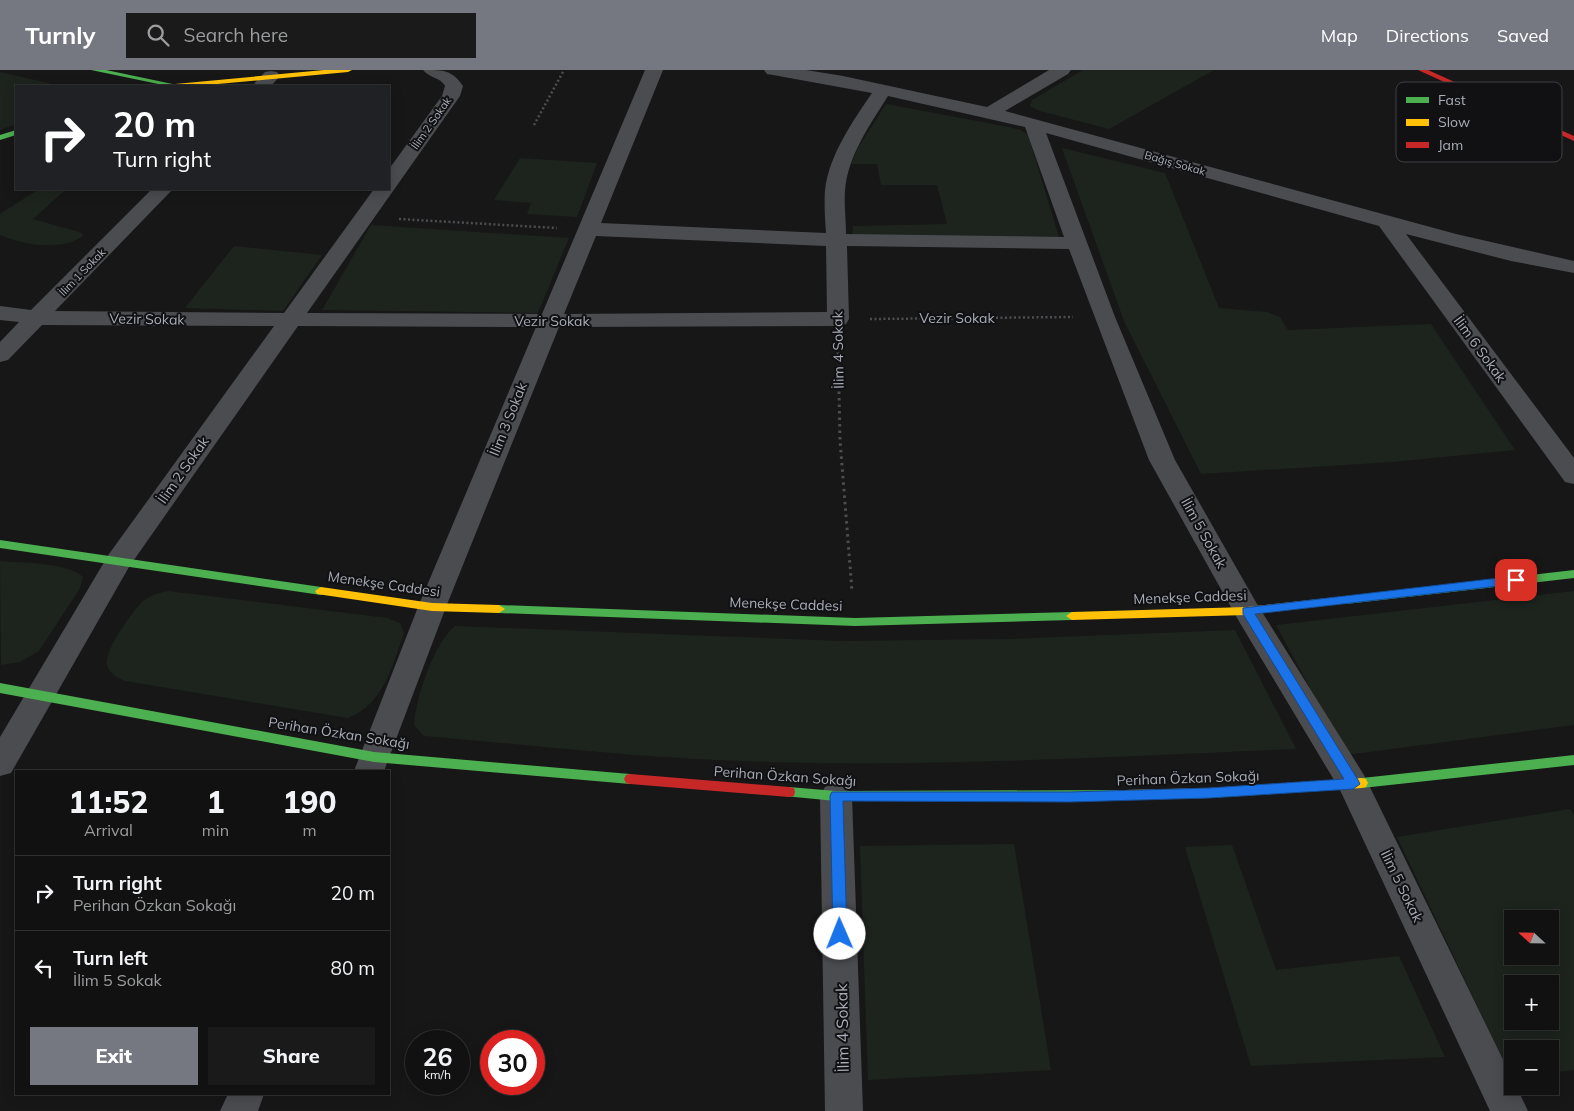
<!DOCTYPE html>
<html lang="en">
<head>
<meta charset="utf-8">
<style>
	body { margin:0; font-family:Mulish,sans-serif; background:#1a1a1a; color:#f1f3f6; height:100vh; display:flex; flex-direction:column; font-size:19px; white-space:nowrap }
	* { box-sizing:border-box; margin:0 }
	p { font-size:16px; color:#9c9d9f }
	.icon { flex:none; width:28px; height:28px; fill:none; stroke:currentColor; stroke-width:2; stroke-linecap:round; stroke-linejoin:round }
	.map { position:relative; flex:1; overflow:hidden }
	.panel { position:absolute; left:15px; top:700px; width:375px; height:325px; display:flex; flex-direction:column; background:#111; border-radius:0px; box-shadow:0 2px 12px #0003,0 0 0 1px #303131 }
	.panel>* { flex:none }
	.banner { position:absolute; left:15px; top:15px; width:375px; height:105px; border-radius:0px; box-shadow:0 2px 12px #0003,0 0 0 1px #303131; background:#202124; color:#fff; overflow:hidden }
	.needle { width:32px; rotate:292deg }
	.buttons { position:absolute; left:1504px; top:840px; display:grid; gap:10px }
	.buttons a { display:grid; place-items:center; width:55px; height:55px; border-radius:0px; background:#111; box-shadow:0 2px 12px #0003,0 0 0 1px #303131; font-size:25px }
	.speed { position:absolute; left:405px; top:960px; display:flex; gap:10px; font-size:25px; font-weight:700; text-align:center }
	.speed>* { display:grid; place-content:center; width:65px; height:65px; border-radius:50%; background:#111; box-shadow:0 2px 12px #0003,0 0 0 1px #303131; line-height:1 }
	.speed small { font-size:12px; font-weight:400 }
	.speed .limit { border:8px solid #d22; background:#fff; color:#111 }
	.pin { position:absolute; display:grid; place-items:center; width:42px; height:42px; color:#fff; margin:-21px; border-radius:10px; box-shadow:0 2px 8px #0006 }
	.me { position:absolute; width:55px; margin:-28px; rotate:359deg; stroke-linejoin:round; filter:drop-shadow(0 0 4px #0008) }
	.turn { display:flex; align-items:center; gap:18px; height:105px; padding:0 15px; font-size:22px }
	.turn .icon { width:65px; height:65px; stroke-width:2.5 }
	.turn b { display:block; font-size:35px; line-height:42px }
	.eta { display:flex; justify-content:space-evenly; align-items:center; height:85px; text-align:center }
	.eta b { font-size:30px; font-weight:800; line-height:35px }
	.cta { display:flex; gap:10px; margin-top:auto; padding:10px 15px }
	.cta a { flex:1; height:58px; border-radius:0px; background:#757880; color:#fff; font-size:20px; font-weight:800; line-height:58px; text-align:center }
	.cta a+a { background:#1a1a1a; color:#f1f3f6 }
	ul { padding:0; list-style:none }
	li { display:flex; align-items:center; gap:15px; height:75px; padding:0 15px; border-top:1px solid #303131 }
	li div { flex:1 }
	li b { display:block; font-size:19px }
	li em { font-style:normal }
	header { display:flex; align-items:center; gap:30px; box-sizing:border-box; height:70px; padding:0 25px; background:#757880; color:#fff }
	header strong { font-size:24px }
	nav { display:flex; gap:28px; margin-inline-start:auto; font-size:18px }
	.search { width:350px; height:45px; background:#1a1a1a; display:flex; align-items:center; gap:12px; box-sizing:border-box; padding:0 18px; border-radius:0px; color:#9c9d9f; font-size:19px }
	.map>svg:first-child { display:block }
	.green { fill:#1d241e; fill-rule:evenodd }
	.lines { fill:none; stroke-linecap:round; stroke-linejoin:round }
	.path-far1 { stroke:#4d4e52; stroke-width:2.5; stroke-dasharray:2 2.5; stroke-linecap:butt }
	.path { stroke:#4d4e52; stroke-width:3; stroke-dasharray:2.5 4; stroke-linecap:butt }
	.street { fill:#4b4c50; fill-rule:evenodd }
	.fast { fill:#4caf50; fill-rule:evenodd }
	.slow { fill:#ffc107; fill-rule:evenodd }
	.jam { fill:#c62828; fill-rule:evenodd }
	.route { fill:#1a73e8; stroke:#114b97 }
	.labels { text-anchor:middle; stroke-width:4; stroke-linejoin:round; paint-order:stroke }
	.far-street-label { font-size:11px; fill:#a8adb8; stroke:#111113 }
	.street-label { font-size:14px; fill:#a8adb8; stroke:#111113 }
	.near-street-label { font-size:16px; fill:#a8adb8; stroke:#111113 }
	.key { fill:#111113; stroke:#3e4045; stroke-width:1 }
	.key-label { font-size:14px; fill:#a8adb8 }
</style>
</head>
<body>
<header>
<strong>Turnly</strong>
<div class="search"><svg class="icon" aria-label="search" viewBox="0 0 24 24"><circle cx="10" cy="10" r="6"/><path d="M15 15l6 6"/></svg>Search here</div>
<nav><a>Map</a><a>Directions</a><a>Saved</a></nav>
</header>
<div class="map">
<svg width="1574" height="1041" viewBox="0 0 1574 1041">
	<rect width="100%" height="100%" fill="#171717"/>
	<!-- green -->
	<g class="green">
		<polygon points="1083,0 1214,0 1109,59 1040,41 1030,36 1032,30"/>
		<polygon points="0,2 61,16 16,16 16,54 0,60"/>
		<polygon points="886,34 1009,57 1021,60 1028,65 1059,167 852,167 853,156 947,154 937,115 881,115 877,94 851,94 858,78"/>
		<polygon points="1062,78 1165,103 1219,238 1267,242 1280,247 1288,260 1431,254 1515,380 1392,392 1201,404 1124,251"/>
		<polygon points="520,88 597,93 577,147 527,144 531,133 494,130"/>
		<path d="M39,119H62L64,121L33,149L79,162L83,164L82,167C59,181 23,175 0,165V144Z"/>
		<polygon points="371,155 569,168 538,243 322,240"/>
		<polygon points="234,176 322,185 283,241 185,238"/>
		<path d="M0,491C22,493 66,492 83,507L80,518L39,581L20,592L1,595Z"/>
		<path d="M168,521L387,548L400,553L404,563C392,596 384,634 348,648L125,611C118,608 110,604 107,596C103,582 132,542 143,531C150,525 159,523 168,521Z"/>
		<polygon points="1574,521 1574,655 1346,685 1276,555"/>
		<path d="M455,556L841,571L1009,569L1235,560L1296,679C1103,687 910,699 717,690C619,686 521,674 424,666L414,655C416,627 434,573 455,556Z"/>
		<path d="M1570,739L1574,745V1000L1550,1003V979H1512L1511,1007L1397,767ZM1512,849H1550V886H1512ZM1512,914H1550V951H1512Z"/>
		<polygon points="1014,774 1051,1000 868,1010 860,776"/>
		<polygon points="1232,775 1276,900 1399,886 1445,987 1251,996 1185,777"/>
	</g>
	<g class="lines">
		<!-- path-far1 -->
		<g class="path-far1">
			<polyline points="534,55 564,0"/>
			<polyline points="399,149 557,158"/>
			<polyline points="870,249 1073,247"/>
		</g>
		<!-- path -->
		<polyline class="path" points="838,276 840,370 852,521"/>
		<!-- street -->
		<g class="street">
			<path d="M423,0C444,0 452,0 463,16L460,26L307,243L542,244L645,0H663L601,153L826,163C825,149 824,134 825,120C829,85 853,51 872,23L773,5L767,4L764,0H806L843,6L987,37L1049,0H1071L1068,4L1005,41L1456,164L1574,191V203L1511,191L1406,164L1574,388V414L1565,412L1379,156L1046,63L1115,247L1175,390L1257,534L1364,705L1512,1008V1016H1516L1528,1041H1490L1340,720L1237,548L1149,390L1069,179L847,176L849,249L846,254L838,256L559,257L446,537L384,701H354L418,537L536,257L298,256L129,497L11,703L0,706V667L109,484L274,256L42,255L8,290L0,292V272L19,252L0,250V236L31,240L152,119H173L55,241L284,243L374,119H389V99L442,26L445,16C440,7 429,8 423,0ZM888,26L1025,57L1064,167L846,164C846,150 844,135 845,121C847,87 871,53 888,26ZM596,166L826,176L827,242L564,244Z"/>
			<polygon points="271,1 277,2 280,6 271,16 252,16 265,2"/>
			<polygon points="836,713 847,717 852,726 863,1041 825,1041 820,726 825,717"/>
			<polygon points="228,1024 264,1024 258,1041 220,1041"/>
		</g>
		<!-- fast -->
		<g class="fast">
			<polygon points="91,0 106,0 182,16 168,16"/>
			<polygon points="16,60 16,65 0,70 0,65"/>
			<polygon points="0,470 321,517 327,521 321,525 0,478"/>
			<polygon points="1574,500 1574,508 1346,534 1340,530 1346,526"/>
			<polygon points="499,535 855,548 1072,542 1078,546 1072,550 855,556 499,543 493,539"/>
			<polygon points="0,613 374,682 630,704 634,705 636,709 634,713 630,714 374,692 0,623"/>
			<polygon points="1574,685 1574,695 1362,718 1358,717 1356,713 1358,709 1362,708"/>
			<polygon points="789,717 836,721 1126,720 1131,721 1132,725 1131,729 1126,730 836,731 784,726 783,722 784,718"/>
		</g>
		<!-- slow -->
		<g class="slow">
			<polygon points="324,0 352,0 348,2 196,16 171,16 175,14"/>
			<polygon points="321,517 432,533 499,535 505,539 499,543 432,541 317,524 315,521"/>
			<polygon points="1346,526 1350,527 1352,530 1350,533 1247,545 1072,550 1066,546 1072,542 1247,537"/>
			<polygon points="1362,708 1366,709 1368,713 1366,717 1362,718 1209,728 1126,730 1121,729 1120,725 1121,721 1126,720 1209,718"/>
		</g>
		<!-- jam -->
		<g class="jam">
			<polygon points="1418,0 1428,0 1574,66 1574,71"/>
			<polygon points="630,704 789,717 794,718 795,722 794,726 789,727 630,714 626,713 624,709 626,705"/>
		</g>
	</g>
	<!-- route -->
	<polygon class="route" points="1516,506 1522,510 1516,514 1255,544 1358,710 1360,714 1353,719 1209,728 1070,732 843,731 847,864 845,868 840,870 835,868 833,864 830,726 832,722 1070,722 1209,718 1344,709 1243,544 1243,538"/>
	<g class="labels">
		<!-- far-street labels -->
		<g class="far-street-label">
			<text transform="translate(431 53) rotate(-55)" y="4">İlim 2 Sokak</text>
			<text transform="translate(1175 93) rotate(16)" y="4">Bağış Sokak</text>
			<text transform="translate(82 202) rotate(-46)" y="4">İlim 1 Sokak</text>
		</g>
		<!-- street labels -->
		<g class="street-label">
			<text x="957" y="253">Vezir Sokak</text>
			<text transform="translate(147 249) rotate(1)" y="5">Vezir Sokak</text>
			<text x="552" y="256">Vezir Sokak</text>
			<text transform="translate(1480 279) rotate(54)" y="5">İlim 6 Sokak</text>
			<text transform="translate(838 280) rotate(-91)" y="5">İlim 4 Sokak</text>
			<text transform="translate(508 349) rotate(-68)" y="5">İlim 3 Sokak</text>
			<text transform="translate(183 400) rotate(-55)" y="5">İlim 2 Sokak</text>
			<text transform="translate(1204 463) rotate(61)" y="5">İlim 5 Sokak</text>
			<text transform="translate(384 514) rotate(8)" y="5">Menekşe Caddesi</text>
			<text transform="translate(1190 527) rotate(-2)" y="5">Menekşe Caddesi</text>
			<text transform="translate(786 534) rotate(2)" y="5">Menekşe Caddesi</text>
			<text transform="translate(339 663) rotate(9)" y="5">Perihan Özkan Sokağı</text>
			<text transform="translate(785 706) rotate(4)" y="5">Perihan Özkan Sokağı</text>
			<text transform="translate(1188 708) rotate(-2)" y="5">Perihan Özkan Sokağı</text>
			<text transform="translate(1402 816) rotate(64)" y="5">İlim 5 Sokak</text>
		</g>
		<!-- near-street labels -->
		<g class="near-street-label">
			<text transform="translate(842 958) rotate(-91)" y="6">İlim 4 Sokak</text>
		</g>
	</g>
	<!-- legend -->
	<rect x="1396" y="12" width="166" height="80" rx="8" class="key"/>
	<rect x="1406" y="27" width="23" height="6" fill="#4caf50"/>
	<rect x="1406" y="49" width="23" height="7" fill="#ffc107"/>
	<rect x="1406" y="72" width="23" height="6" fill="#c62828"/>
	<g class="key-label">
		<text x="1438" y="35">Fast</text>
		<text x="1438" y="57">Slow</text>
		<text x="1438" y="80">Jam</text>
	</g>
</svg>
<div class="buttons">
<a><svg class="needle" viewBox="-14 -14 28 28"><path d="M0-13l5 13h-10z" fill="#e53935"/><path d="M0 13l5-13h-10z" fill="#9c9d9f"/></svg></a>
<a>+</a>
<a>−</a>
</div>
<div class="speed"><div>26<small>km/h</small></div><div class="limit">30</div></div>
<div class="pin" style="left:1516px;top:510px;background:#d93025"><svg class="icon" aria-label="arrive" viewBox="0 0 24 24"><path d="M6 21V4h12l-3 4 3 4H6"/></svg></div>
<svg class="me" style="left:840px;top:864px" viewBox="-20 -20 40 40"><circle r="19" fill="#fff"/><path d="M0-13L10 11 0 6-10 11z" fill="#1a73e8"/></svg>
<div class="banner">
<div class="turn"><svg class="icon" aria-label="right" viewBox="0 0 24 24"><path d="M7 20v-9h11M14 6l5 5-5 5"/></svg><div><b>20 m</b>Turn right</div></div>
</div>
<section class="panel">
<div class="eta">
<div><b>11:52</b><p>Arrival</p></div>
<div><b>1</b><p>min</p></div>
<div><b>190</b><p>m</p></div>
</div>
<ul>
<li><svg class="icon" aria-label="right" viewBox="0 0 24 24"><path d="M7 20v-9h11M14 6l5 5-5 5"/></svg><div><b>Turn right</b><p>Perihan Özkan Sokağı</p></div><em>20 m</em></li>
<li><svg class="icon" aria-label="left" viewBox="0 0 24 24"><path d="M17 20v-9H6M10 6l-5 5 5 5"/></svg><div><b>Turn left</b><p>İlim 5 Sokak</p></div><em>80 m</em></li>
</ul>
<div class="cta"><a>Exit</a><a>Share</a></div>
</section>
</div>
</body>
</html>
